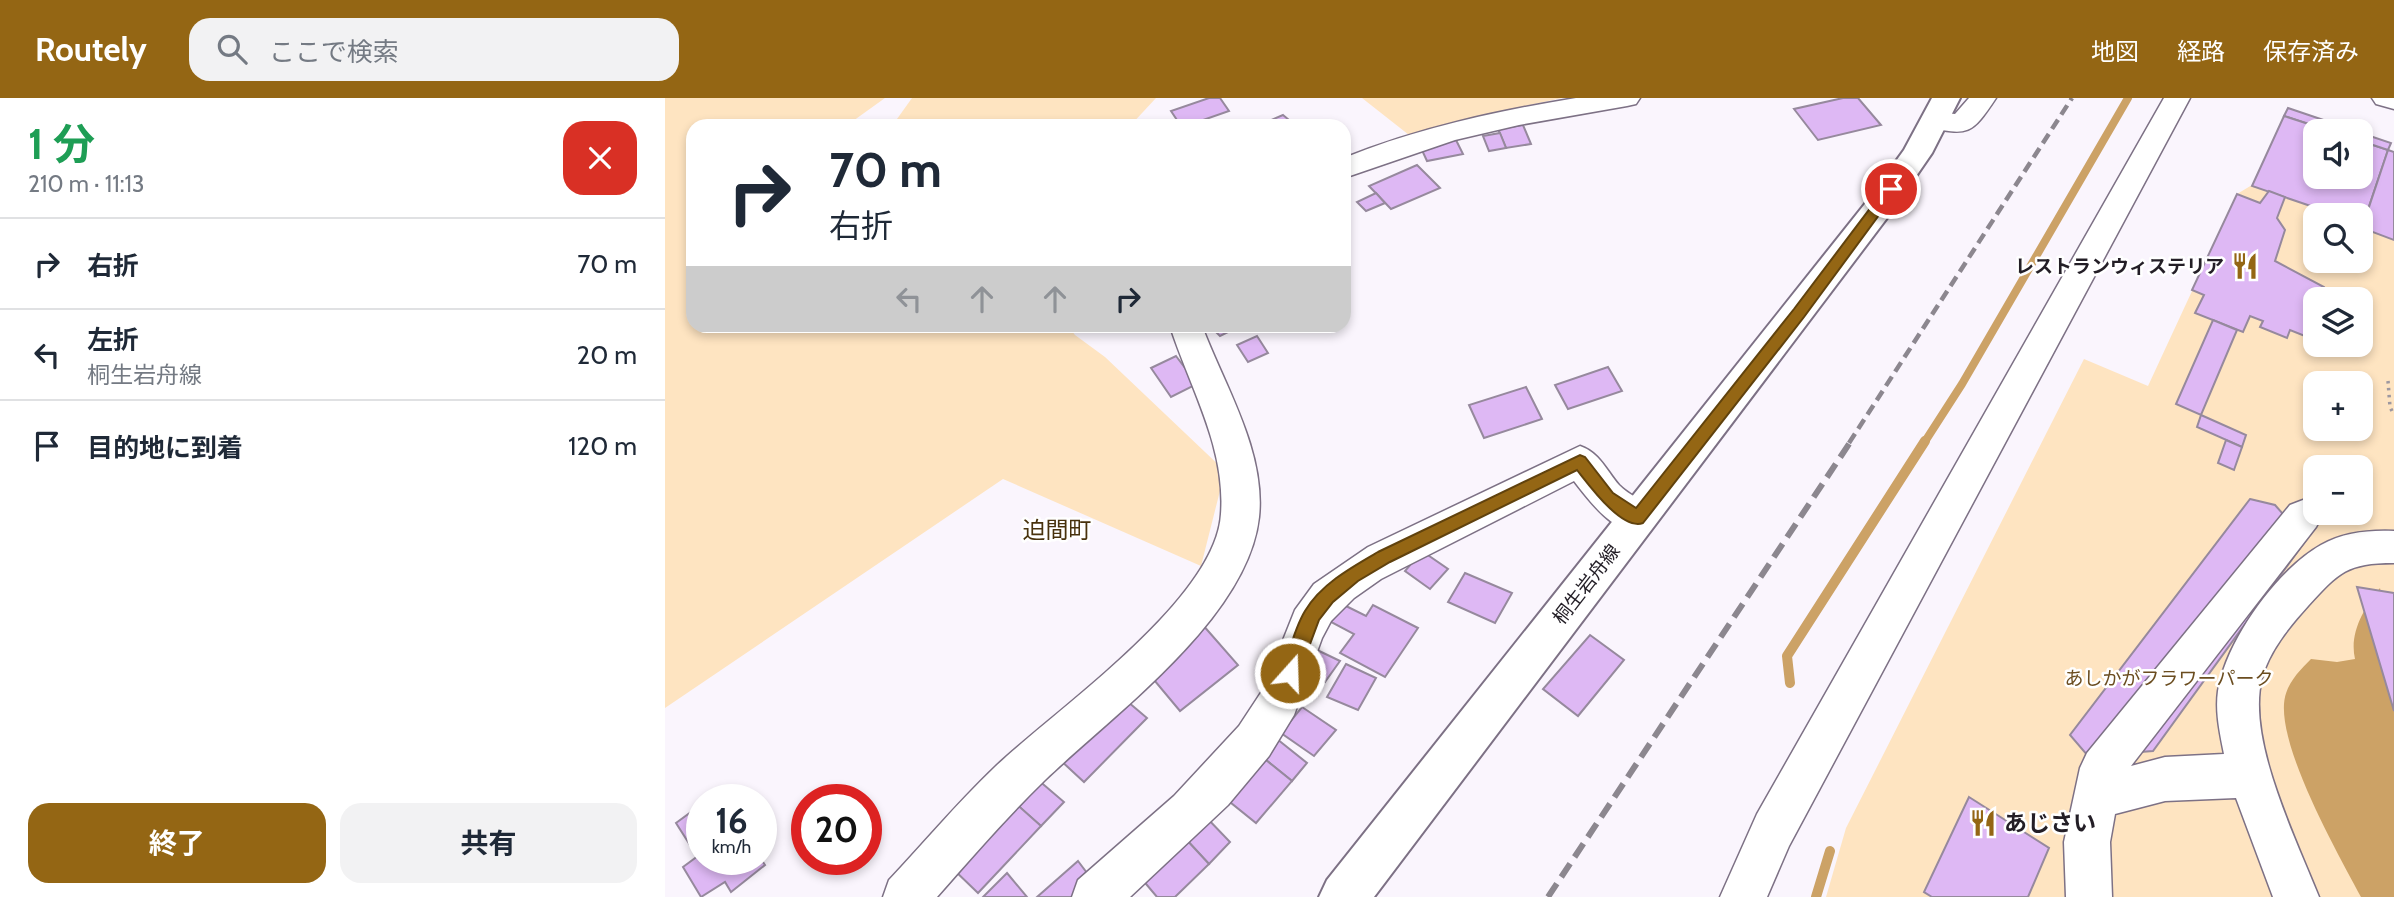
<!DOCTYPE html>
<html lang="ja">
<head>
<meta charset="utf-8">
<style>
	body { margin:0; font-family:Cabin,"Noto Sans JP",sans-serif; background:#f2f2f3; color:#1f2937; height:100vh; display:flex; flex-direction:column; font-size:26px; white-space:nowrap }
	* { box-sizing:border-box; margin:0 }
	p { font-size:23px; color:#747a83 }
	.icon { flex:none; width:38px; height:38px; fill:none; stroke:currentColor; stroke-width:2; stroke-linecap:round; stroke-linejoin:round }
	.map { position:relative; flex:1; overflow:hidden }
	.side { display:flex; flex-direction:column; background:#fff; width:665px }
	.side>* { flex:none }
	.hud { position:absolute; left:21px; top:21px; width:665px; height:214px; border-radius:21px; box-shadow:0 4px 10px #0003; background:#fff; color:#1f2937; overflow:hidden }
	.tools { position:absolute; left:1638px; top:21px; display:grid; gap:14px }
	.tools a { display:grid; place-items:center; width:70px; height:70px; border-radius:14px; background:#fff; box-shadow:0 4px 10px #0003; font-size:35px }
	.speed { position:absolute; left:21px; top:686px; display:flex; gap:14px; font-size:35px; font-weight:700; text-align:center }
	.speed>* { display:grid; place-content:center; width:91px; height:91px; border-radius:50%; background:#fff; box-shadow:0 4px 10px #0003; line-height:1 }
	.speed small { font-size:18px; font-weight:400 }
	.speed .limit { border:10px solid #d22; background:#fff; color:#111 }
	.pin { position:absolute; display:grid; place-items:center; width:60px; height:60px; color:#fff; margin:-30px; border:4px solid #fff; border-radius:50%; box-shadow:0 2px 7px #0007 }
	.me { position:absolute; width:77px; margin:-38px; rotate:20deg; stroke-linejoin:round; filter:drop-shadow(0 0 5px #0008) }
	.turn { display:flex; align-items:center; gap:24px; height:147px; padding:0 28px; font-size:32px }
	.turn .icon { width:91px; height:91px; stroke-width:2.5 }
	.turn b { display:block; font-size:49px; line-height:60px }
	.lanes { display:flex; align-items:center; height:66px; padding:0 28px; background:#0003; justify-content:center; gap:35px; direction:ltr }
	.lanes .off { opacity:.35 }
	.round { display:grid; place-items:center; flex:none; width:74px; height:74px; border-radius:21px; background:#f2f2f3 }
	.summary { display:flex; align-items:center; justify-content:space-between; height:119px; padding:0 28px }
	h1 { font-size:42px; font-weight:700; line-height:52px; color:#1e9e55 }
	.cta { display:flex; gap:14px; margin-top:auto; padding:14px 28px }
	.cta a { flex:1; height:80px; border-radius:21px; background:#946614; color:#fff; font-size:28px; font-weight:700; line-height:80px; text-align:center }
	.cta a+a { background:#f2f2f3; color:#1f2937 }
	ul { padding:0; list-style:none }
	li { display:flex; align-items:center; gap:21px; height:91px; padding:0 28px; border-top:2px solid #e0e1e3 }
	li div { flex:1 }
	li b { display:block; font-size:26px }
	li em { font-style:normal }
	header { display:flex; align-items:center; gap:42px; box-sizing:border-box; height:98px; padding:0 35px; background:#946614; color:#fff }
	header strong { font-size:33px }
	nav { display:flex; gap:38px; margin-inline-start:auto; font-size:24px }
	.search { width:490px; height:63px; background:#f2f2f3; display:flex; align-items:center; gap:18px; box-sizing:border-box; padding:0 24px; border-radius:21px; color:#747a83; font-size:26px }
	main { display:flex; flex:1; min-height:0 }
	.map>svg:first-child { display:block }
	.green { fill:#fee4c1; fill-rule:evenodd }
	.water { fill:#cca266 }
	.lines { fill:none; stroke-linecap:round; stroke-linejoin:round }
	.stream-far1 { stroke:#cca266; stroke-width:8 }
	.stream { stroke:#cca266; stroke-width:10 }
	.building { fill:#deb8f4; stroke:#96899d; stroke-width:2 }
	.minor-casing { stroke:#7d7185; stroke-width:3 }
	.major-casing { stroke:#7d7185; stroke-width:4 }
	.path { stroke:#9d98a0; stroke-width:3.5; stroke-dasharray:2.5 4.5; stroke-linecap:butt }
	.minor { fill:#fff; fill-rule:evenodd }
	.major { fill:#fff; fill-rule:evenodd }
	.rail-far1 { stroke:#8c878f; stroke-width:4.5; stroke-dasharray:11 6; stroke-linecap:butt }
	.rail { stroke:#8c878f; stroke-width:6; stroke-dasharray:16 8; stroke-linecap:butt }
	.route { fill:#946614; stroke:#60420d; stroke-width:2 }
	.labels { text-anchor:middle; stroke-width:5; stroke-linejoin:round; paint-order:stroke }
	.poi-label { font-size:19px; font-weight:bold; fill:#231e26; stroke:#fff; text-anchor:end }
	.street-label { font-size:19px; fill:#231e26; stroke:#fff }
	.park-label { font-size:19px; fill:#6b4d20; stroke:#fff }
	.quarter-label { font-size:23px; fill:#48320d; stroke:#fff }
	.near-poi-label { font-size:23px; font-weight:bold; fill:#231e26; stroke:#fff; text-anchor:start }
</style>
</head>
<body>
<header>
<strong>Routely</strong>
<div class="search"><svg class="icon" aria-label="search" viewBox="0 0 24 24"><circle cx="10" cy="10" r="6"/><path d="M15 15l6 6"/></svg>ここで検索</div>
<nav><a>地図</a><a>経路</a><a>保存済み</a></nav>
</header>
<main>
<section class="side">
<div class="summary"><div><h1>1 分</h1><p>210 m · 11:13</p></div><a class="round" style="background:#d93025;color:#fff"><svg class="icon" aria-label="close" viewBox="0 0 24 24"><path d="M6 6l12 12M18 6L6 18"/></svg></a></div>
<ul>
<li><svg class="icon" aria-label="right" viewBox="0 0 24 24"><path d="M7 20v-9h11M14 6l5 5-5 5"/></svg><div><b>右折</b></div><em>70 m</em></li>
<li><svg class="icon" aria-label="left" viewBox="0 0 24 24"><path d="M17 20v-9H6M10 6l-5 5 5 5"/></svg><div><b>左折</b><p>桐生岩舟線</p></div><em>20 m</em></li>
<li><svg class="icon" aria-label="arrive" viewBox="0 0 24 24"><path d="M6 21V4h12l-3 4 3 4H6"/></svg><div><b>目的地に到着</b></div><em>120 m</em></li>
</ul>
<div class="cta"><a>終了</a><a>共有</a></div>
</section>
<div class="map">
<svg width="1729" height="799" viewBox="0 0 1729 799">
	<rect width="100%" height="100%" fill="#faf5fd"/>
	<!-- green -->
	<g class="green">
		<polygon points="0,0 220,0 181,28 28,28 28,228 403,228 410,237 440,259 560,373 536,468 338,381 0,610"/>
		<polygon points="247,0 491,0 465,28 227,28"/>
		<polygon points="697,0 897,0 810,19 744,37"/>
		<path d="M1623,10L1691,33H1650V79H1696V35L1726,45L1723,52L1729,54V799H1161L1181,730L1419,261L1483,288L1572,96L1587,87ZM1650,117H1696V163H1650ZM1650,201H1696V247H1650ZM1650,285H1696V331H1650ZM1650,369H1696V415H1650Z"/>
	</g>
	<!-- water -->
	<path class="water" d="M1715,490L1729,565V799H1696C1672,754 1616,655 1619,606C1620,587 1634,573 1646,561L1672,564L1690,561C1684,535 1699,510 1715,490Z"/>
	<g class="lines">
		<!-- stream-far1 -->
		<polyline class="stream-far1" points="1259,345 1297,286 1463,0"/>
		<!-- stream -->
		<g class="stream">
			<polyline points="1125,585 1122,558 1260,343"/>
			<polyline points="1151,799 1165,753"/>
		</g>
	</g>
	<!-- building -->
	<g class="building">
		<polygon points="544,0 555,0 564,13 521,28 516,28 506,13"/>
		<polygon points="1178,0 1193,0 1216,27 1153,42 1129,11"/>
		<polygon points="1623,10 1691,33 1665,33 1619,18"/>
		<polygon points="618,17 630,27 592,28"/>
		<polygon points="1619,18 1665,33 1650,33 1650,79 1696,79 1696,43 1723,52 1698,126 1696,117 1672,117 1587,88"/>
		<polygon points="858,27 866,46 841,50 833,31"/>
		<polygon points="835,35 841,50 824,53 818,38"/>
		<polygon points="1696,35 1726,45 1723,52 1696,43"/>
		<polygon points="791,42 798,56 762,63 756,50"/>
		<polygon points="1723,52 1729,54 1729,142 1697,130"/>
		<polygon points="752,67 775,90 726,111 704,88"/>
		<polygon points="1604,93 1620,99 1612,120 1620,132 1610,163 1659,189 1668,201 1650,201 1650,242 1625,232 1622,240 1595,229 1598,223 1585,218 1578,234 1530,215 1539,197 1527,192 1572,96 1595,105"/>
		<polygon points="711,95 720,105 701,113 692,104"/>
		<polygon points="1548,222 1572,232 1536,317 1511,306"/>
		<polygon points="545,228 575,228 555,238"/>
		<polygon points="592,238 603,255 583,264 572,247"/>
		<polygon points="511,258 532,286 506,299 486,270"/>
		<polygon points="943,269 957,293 903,311 890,287"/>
		<polygon points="861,289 877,321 819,340 804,307"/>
		<polygon points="1536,317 1581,337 1577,349 1532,329"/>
		<polygon points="1561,342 1577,349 1569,372 1553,365"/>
		<polygon points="1585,401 1610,407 1641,442 1488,653 1423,658 1405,637"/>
		<polygon points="757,453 783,471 765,491 740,473"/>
		<polygon points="800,475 847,495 830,525 783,504"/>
		<polygon points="1692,489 1729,495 1729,613"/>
		<polygon points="679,507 701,518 708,507 753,530 720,579 675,555 689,536 666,524"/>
		<polygon points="537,526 573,567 515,613 479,570"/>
		<polygon points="925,537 959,562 913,618 878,591"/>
		<polygon points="648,550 675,563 660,584 632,571"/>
		<polygon points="681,566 711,580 693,612 662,599"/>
		<polygon points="456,598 482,620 419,684 393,660"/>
		<polygon points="637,609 671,632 649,658 616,635"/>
		<polygon points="612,641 642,665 627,683 596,658"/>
		<polygon points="596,658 627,683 591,725 560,700"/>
		<polygon points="372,681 399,704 376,728 349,704"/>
		<polygon points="1304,699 1384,750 1363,799 1267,799 1259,794"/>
		<polygon points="349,704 376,728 313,795 286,769"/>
		<polygon points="37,706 37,738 25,747 11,725"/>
		<polygon points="540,718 565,744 544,766 519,739"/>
		<polygon points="96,731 106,748 96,756"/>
		<polygon points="519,739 544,766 510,799 492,799 476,780"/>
		<polygon points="37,755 37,761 96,761 100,767 66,794 60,784 36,799 18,769"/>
		<polygon points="413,763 431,787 418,799 372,799"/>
		<polygon points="342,775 362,799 318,799"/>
	</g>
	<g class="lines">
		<defs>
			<g id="minor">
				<path d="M911,0H975L971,6L962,8L854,27L790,42L679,80V60C753,30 832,13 911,0Z"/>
				<path d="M1304,0H1331C1307,36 1304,39 1260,28L1256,22L1260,16L1270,14L1290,16Z"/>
				<polygon points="1499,0 1525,0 1124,748 1102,799 1055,799 1092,716"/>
				<polygon points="1707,0 1729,0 1729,11 1711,6"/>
				<path d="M505,228H537C559,287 601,353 594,419C583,520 449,616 380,682C342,719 307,759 272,799H218L224,782C259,745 292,705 330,669C390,612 551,502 556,416C561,349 525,290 505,228Z"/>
				<path d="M915,348C935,355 941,372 954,387C967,400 983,403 992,420L986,431C953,443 927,406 909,383L716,481L689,500L666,523L657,540L629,617L604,658L563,707L465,799H407L413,782L509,698L574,628L599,590L630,512L649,486L703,449Z"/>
				<path d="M1638,402L1650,407V415H1655L1657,418L1651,429L1466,668L1500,659L1559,656C1555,636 1550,614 1553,593C1561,543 1612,472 1656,447C1679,434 1704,432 1729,433V465C1682,465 1674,474 1643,508C1625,528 1604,553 1597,580C1581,641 1631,741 1654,799H1608L1571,700L1500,703L1450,716L1445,744L1447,799H1401L1399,744L1415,670L1422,655L1625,407Z"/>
			</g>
			<polygon id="major" points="1267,0 1295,0 1267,55 1225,116 709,799 654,799 662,782 1203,102 1239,52"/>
		</defs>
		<!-- minor casing -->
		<use href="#minor" class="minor-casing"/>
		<!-- major casing -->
		<use href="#major" class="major-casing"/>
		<!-- path -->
		<polyline class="path" points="1723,283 1725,309 1729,317"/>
		<!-- minor -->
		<use href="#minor" class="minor"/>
		<!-- major -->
		<use href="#major" class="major"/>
		<!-- rail-far1 -->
		<polyline class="rail-far1" points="1184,345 1407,0"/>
		<!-- rail -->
		<polyline class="rail" points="883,799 1186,343"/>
	</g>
	<!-- route -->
	<path class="route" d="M1226,87L1233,91L1231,94L1139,219L978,425C957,433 924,387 912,372L725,464L693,483L668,504L654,522L632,581L625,584L619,581L617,575C624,555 629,531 640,513C656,486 687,469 713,454L915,357L920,359L948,395L971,410L1129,211L1222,88Z"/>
	<!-- icons -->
	<defs>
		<symbol id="restaurant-bare" viewBox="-9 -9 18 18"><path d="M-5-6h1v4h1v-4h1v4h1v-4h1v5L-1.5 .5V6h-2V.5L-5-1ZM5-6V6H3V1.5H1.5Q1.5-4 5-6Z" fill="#946614" stroke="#fff" stroke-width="2.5" paint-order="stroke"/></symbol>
	</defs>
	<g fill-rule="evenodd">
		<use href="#restaurant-bare" x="1561" y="149" width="38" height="38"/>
		<use href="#restaurant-bare" x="1299" y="706" width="38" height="38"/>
	</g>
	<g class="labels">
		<!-- poi labels -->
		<g class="poi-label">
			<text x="1559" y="175">レストランウィステリア</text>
		</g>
		<!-- street labels -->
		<g class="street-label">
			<text transform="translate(921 486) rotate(-52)" y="7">桐生岩舟線</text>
		</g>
		<!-- park labels -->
		<g class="park-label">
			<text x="1504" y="587">あしかがフラワーパーク</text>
		</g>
		<!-- quarter labels -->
		<g class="quarter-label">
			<text x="392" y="440">迫間町</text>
		</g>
		<!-- near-poi labels -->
		<g class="near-poi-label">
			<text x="1339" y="733">あじさい</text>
		</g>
	</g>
</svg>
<div class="tools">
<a><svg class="icon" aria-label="sound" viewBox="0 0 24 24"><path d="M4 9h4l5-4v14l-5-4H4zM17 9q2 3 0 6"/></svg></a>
<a><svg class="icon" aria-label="search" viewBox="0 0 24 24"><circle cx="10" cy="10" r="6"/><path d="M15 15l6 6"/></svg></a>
<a><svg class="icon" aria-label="layers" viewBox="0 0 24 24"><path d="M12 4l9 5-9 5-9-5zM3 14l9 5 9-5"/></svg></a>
<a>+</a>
<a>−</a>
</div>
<div class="speed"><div>16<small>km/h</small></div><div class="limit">20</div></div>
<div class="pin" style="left:1226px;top:91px;background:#d93025"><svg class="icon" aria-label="arrive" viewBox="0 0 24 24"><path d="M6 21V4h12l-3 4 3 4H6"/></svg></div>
<svg class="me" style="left:625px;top:575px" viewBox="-20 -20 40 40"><circle r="17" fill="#946614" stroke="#fff" stroke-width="3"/><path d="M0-11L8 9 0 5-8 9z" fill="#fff"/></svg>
<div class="hud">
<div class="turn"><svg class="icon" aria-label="right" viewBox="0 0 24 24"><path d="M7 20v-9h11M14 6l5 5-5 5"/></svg><div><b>70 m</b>右折</div></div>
<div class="lanes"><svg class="icon off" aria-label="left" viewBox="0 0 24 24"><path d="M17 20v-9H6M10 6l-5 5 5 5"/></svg><svg class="icon off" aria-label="ahead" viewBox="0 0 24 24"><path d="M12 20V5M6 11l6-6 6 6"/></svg><svg class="icon off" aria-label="ahead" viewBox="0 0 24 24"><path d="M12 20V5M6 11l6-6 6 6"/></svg><svg class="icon" aria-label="right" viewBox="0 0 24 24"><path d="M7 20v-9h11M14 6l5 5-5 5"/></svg></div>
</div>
</div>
</main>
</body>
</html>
